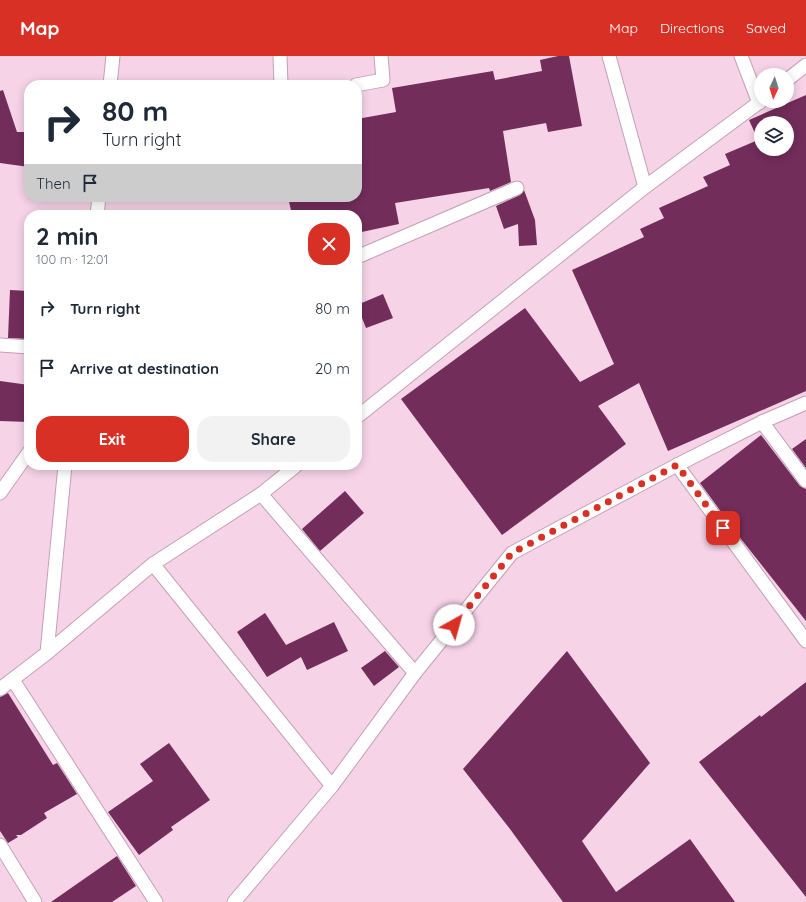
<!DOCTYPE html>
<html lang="en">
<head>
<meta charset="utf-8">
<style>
	body { margin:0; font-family:Quicksand,sans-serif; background:#f2f2f3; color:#1f2937; height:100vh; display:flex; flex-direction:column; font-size:15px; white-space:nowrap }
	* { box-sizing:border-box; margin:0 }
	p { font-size:13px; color:#747a83 }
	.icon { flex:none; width:22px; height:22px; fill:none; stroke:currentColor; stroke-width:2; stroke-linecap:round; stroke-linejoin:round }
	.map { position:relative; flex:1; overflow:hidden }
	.drawer { position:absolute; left:24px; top:154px; width:338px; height:260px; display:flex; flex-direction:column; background:#fff; border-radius:16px; box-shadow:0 2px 10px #0003 }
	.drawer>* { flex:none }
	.hud { position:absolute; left:24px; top:24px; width:338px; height:122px; border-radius:16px; box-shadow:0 2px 10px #0003; background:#fff; color:#1f2937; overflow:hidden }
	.needle { width:26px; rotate:184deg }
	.controls { position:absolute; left:754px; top:12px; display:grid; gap:8px }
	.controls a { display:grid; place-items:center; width:40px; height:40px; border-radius:50%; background:#fff; box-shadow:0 2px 10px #0003; font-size:20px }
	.pin { position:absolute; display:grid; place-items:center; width:34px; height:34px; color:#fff; margin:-17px; border-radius:8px; box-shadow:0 2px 6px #0006 }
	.me { position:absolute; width:44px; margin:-22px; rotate:38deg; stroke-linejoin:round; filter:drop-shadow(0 0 3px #0008) }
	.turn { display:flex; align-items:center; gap:14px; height:84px; padding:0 12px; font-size:18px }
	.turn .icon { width:52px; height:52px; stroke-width:2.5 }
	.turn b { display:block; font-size:28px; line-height:34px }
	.then { display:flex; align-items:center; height:38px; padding:0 12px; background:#0003; gap:8px; font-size:15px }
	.round { display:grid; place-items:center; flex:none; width:42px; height:42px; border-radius:16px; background:#f2f2f3 }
	.overview { display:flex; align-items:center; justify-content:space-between; height:68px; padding:0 12px }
	h1 { font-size:24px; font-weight:700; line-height:30px }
	.primary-button { display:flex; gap:8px; margin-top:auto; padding:8px 12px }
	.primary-button a { flex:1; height:46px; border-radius:16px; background:#d93025; color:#fff; font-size:16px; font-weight:700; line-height:46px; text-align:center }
	.primary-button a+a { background:#f2f2f3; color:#1f2937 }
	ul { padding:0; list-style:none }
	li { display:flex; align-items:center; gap:12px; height:60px; padding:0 12px }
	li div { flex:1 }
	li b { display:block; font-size:15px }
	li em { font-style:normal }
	header { display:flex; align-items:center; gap:24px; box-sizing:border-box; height:56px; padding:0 20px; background:#d93025; color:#fff }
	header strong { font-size:19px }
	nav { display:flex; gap:22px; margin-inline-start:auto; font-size:14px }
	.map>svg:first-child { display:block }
	.building { fill:#722d5a; fill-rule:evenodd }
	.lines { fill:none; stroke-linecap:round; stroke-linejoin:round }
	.lane-casing { stroke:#c3a2b4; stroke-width:15 }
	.lane { stroke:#fff; stroke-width:13 }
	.route { stroke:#d93025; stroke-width:7; stroke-dasharray:0 12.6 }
</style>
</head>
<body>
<header>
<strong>Map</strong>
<nav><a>Map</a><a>Directions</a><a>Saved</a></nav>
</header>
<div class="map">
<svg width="806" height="846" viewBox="0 0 806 846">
	<rect width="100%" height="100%" fill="#f6d3e7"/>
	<!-- building -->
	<g class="building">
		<polygon points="558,0 569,0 582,70 548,76 546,67 503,75 511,126 490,135 489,132 395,147 399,168 357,177 357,159 292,159 288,141 357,141 357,63 396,56 392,32 493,15 495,24 542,15 540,4"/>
		<polygon points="3,34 17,76 26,76 25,84 29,85 29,111 0,107 0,35"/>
		<path d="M806,39V335L668,395L639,327L598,350L626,388L502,479L401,343L525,252L580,326L614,308L572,214L644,181L640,173L664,162L659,152L708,130L703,121L730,109L725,98L758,84L749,64ZM761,67H787V93H761Z"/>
		<polygon points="524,134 535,164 537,189 519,190 518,168 504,173 496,150 520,139"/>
		<polygon points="10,234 29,235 29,283 8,282"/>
		<polygon points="383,238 393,262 366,272 357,249"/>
		<polygon points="0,325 29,329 29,366 0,365"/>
		<polygon points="761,379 800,430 806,433 806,565 741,483 700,427"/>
		<polygon points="806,383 806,412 792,393"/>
		<polygon points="345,435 364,457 320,495 302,473"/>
		<polygon points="265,557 286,589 334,566 348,595 307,614 301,601 267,621 237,576"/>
		<polygon points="385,595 399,611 374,630 361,612"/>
		<polygon points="567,595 650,707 582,785 616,836 690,783 735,846 563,846 510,773 463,713"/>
		<polygon points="806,626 806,841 699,706 760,659 761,661"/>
		<polygon points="8,637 53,709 57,707 77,738 44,757 47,762 21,779 16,779 18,781 8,787 0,775 0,641"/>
		<polygon points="169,687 210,744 171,771 173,774 139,799 108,756 153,725 140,708"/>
		<polygon points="117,800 136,830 112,846 51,846"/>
	</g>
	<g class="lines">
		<defs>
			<g id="lane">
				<polyline points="280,0 281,29"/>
				<polyline points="609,0 645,131"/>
				<polyline points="741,0 759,47"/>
				<polyline points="787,24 806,9"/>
				<polyline points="110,29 113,0"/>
				<polyline points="356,29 383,24 381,0"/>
				<polyline points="97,159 99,141"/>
				<polyline points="357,201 517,132"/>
				<polyline points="0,289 29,291"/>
				<polyline points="357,361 645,131 761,45"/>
				<polyline points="762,366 806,425"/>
				<polyline points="677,409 806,585"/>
				<polyline points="0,437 29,396"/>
				<polyline points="153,508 332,730"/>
				<polyline points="47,597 65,409"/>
				<polyline points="415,617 512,497 677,409 762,366 806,347"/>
				<polyline points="13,624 156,846"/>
				<polyline points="0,633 47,597 153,508 261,438 297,409"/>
				<polyline points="0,789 35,846"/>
				<polyline points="234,846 332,730 415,617 261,438"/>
			</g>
		</defs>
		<!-- lane casing -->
		<use href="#lane" class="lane-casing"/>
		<!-- lane -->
		<use href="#lane" class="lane"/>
	</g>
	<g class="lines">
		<!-- route -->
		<polyline class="route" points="454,569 512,497 677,409 723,472"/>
	</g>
</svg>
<div class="controls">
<a><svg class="needle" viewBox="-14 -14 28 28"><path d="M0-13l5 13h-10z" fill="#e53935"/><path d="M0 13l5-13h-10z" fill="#747a83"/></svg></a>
<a><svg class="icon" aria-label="layers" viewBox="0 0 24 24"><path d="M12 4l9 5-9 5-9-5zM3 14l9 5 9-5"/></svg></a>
</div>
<div class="pin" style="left:723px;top:472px;background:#d93025"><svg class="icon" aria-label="arrive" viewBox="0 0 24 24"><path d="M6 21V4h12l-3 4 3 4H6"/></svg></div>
<svg class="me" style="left:454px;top:569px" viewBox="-20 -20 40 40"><circle r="19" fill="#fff"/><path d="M0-13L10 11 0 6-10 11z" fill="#d93025"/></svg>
<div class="hud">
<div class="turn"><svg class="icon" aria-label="right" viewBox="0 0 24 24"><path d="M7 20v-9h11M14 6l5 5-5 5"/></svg><div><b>80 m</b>Turn right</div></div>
<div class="then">Then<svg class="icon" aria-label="arrive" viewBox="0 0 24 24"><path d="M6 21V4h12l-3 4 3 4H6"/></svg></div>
</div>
<section class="drawer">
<div class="overview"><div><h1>2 min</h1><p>100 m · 12:01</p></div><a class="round" style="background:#d93025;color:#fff"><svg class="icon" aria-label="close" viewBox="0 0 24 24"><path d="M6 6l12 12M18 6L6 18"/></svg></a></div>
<ul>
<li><svg class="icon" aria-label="right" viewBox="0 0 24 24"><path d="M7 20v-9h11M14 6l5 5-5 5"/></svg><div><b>Turn right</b></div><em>80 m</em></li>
<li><svg class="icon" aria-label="arrive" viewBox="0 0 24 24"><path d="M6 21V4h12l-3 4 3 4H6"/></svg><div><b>Arrive at destination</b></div><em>20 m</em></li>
</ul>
<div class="primary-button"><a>Exit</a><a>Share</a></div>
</section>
</div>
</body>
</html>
